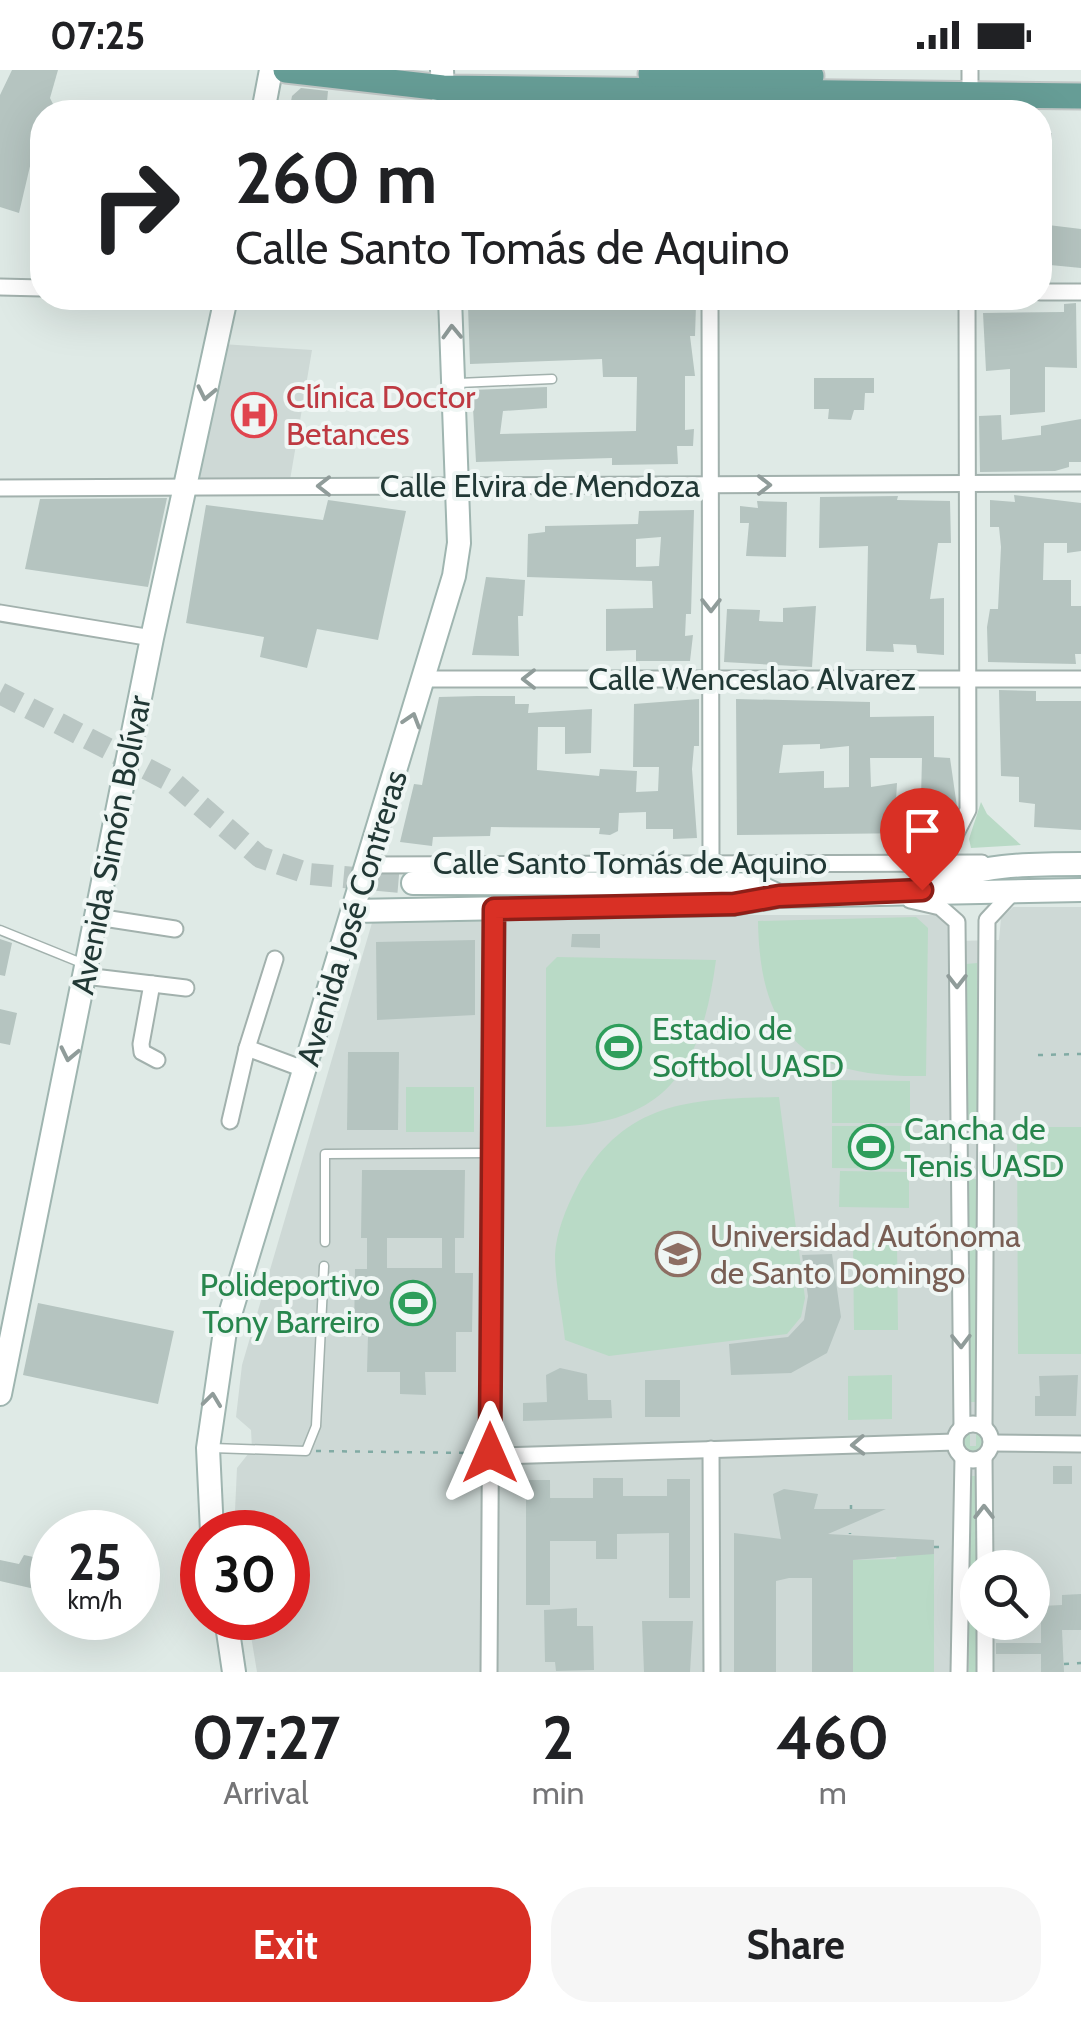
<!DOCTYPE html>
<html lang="en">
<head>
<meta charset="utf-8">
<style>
	body { margin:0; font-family:Cabin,sans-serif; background:#f6f6f6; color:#202124; height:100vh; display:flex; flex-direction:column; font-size:38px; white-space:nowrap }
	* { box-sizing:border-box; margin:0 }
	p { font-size:32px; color:#757577 }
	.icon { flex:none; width:55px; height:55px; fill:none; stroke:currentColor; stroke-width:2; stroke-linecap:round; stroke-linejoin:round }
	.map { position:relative; height:1602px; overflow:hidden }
	.side { display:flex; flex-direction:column; background:#fff; flex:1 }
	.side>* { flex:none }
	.guide { position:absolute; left:30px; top:30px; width:1022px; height:210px; border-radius:40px; box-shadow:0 10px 40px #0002; background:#fff; color:#202124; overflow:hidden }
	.buttons { position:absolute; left:960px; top:1480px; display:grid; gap:20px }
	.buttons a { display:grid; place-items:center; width:90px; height:90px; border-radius:50%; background:#fff; box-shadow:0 10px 40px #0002; font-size:50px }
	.speed { position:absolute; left:30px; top:1440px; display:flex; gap:20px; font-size:50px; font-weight:700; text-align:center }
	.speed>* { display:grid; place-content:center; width:130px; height:130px; border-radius:50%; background:#fff; box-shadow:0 10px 40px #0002; line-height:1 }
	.speed small { font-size:25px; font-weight:400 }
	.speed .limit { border:15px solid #d22; background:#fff; color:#111 }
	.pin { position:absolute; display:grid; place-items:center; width:85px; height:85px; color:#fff; margin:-102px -42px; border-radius:50% 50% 50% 0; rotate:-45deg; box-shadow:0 0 10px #0007 }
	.pin .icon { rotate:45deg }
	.me { position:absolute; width:110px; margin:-55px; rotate:0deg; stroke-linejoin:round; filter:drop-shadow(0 0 8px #0008) }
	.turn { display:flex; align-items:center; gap:35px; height:210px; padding:0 40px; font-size:45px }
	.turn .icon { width:130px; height:130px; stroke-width:2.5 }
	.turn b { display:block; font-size:70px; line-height:85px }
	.eta { display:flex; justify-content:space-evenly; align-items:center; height:170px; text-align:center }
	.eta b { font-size:60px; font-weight:800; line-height:70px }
	.action { display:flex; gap:20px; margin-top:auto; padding:20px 40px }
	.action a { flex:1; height:115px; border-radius:40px; background:#d93025; color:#fff; font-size:40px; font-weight:800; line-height:115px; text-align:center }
	.action a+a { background:#f6f6f6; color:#202124 }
	.status { display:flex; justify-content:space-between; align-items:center; height:70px; padding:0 50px; background:#fff; direction:ltr }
	.status svg { height:28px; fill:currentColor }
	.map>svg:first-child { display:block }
	.built { fill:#ced9d6; fill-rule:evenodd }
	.green { fill:#b9dac6 }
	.building { fill:#b5c4c0; fill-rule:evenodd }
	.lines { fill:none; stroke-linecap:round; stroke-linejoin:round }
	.secondary-tunnel { stroke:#b9c6c3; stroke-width:22; stroke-dasharray:22 11; stroke-linecap:butt }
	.lane-casing { stroke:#a2b1ad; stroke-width:11 }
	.street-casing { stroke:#a2b1ad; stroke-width:19 }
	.secondary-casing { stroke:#9fb5b0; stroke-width:26 }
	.primary-casing { stroke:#c1c7c6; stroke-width:29 }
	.path { stroke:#81aba4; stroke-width:2.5; stroke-dasharray:5 8; stroke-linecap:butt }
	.lane { stroke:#fff; stroke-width:8 }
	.street { stroke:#fff; stroke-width:15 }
	.secondary { stroke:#fff; stroke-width:22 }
	.primary { stroke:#669d96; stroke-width:25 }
	.oneway { stroke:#909c9a }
	.route-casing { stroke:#8d1f18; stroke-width:25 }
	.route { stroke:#d93025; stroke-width:18 }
	.labels { text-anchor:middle; stroke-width:8; stroke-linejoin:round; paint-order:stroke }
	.health-label { font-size:32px; fill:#be3a42; stroke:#eff6f4; text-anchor:start }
	.street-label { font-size:32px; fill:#213835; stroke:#eff6f4 }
	.leisure-label { font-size:32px; fill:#27864d; stroke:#eff6f4; text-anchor:start }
	.education-label { font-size:32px; fill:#785e54; stroke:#eff6f4; text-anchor:start }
</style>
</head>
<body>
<div class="status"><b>07:25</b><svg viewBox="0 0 49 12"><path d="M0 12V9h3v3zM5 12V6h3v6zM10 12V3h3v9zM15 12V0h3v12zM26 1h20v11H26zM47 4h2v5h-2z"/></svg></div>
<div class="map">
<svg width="1081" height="1602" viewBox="0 0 1081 1602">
	<rect width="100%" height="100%" fill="#dfeae6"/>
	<!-- built -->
	<g class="built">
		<polygon points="585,26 585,42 455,42 455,29"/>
		<polygon points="222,274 312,280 290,410 195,409"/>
		<path d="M1013,837H1081V1602H257L248,1548H288V1462H234L237,1398L252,1379L251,1360L236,1347L242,1295L374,846L479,845L486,855L504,857L507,849L519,845H938L951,854L956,871L999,870L1001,848ZM978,1498H1032V1552H978Z"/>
	</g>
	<!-- green -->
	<g class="green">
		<polygon points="981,732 987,744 1021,775 971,778 969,769"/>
		<path d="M916,847L928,858L926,1006C810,1008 760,972 758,851Z"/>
		<path d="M557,887L716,890C701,1002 665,1056 546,1057V898Z"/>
		<polygon points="977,893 977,1058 966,1058 966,894"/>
		<polygon points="832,1010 910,1011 910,1053 832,1053"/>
		<rect x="406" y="1017" width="68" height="45"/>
		<path d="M779,1027L805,1228L801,1247L787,1264L609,1286L565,1270C562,1242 555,1213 555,1185C556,1163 566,1138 576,1119C623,1031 689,1029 779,1027Z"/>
		<polygon points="832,1056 910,1056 910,1099 832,1098"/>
		<polygon points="1017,1057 1081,1057 1081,1284 1018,1284"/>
		<polygon points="840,1101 909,1102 909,1138 839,1137"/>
		<polygon points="967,1109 977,1109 979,1332 968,1332"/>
		<polygon points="853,1173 897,1173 898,1260 854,1260"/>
		<polygon points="892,1305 892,1349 848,1350 848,1306"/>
		<polygon points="970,1354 970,1376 976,1376 976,1354 987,1360 991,1371 988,1382 974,1389 957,1378 957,1366"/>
		<rect x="969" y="1406" width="11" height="196"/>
		<polygon points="897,1484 934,1484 934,1602 853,1602 853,1490 896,1489"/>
	</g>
	<!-- building -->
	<g class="building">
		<polygon points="12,0 58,0 50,28 53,34 73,41 42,42 42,67 40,76 35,75 19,143 0,137 0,25"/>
		<polygon points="301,18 328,21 326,42 289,42 292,26"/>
		<polygon points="1040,63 1052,63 1052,97 1040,98"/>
		<polygon points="1040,154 1081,159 1081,198 1040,194"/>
		<polygon points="651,229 653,234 696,235 695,266 690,266 695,306 685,306 685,360 694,359 693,376 677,376 678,394 612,395 612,388 476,392 472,320 547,317 547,338 503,341 500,364 636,361 637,307 603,307 602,289 470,294 468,236"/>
		<polygon points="1076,233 1077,298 1045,297 1045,342 1010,345 1010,299 986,301 983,243 1064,242 1064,234"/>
		<polygon points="814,308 874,308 874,323 865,323 864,340 854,340 851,350 828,349 829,339 814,339"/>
		<polygon points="1001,345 1002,370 1041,365 1041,356 1081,349 1081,392 1069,392 1069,397 1055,401 980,402 979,346"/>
		<polygon points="1014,425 1081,433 1081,481 1067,483 1067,473 1044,473 1043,510 1071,510 1071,536 1081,536 1081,584 1075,584 1076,594 988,592 987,557 990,539 998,539 1001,477 999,457 990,457 990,430 1015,432"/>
		<polygon points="898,426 897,430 950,431 951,473 938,473 930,529 944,528 944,585 917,583 916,575 893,574 894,582 866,581 868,476 819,478 820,427"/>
		<polygon points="167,428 148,517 25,499 40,429"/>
		<polygon points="328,430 406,441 378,570 317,559 307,598 260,587 264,567 186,553 206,435 323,450"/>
		<polygon points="757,431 787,432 786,487 746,486 749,453 740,453 740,436 758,438"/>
		<path d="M694,440L691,544H686L685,566L693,565L690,591H636V580L606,581V539L653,538L652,511L527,507L528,464L545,462V456L638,454L639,441ZM661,467L659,496L636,497V469Z"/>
		<polygon points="486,507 525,510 523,546 518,546 519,586 472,585"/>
		<polygon points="816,536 812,597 724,592 727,539 760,540 759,551 783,552 783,538"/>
		<polygon points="999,620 1036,621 1036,631 1081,631 1081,760 1034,757 1035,734 1019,732 1019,707 1001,706"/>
		<polygon points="477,626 515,626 515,634 529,634 528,643 592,639 591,683 565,684 565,657 538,657 537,700 599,706 600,699 637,701 636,722 658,721 659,697 633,697 634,634 699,629 699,676 694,676 692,699 697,768 673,769 673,759 646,759 646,742 619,743 618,761 610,765 599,764 600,758 491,757 490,766 433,767 432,776 400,772 414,714 422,715 439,627"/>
		<path d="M736,629L870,632V647L934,646V687L950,688L957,737L932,760L918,758V763L737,765ZM820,674V679L849,676V717L824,718V701L779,703L783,675ZM870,688H922L921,728L896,731L897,713L871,717Z"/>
		<polygon points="572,864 600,864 600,878 571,877"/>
		<polygon points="0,869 12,873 5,906 0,905"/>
		<polygon points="475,870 475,945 377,950 376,872"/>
		<polygon points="0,939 17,943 10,975 0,973"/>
		<polygon points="348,982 399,982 398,1060 347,1060"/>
		<path d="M362,1100H465L464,1168H455V1203H473L472,1262H456V1302H425L426,1325L400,1324V1302H367L368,1265H354L355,1199H367V1168H361ZM387,1168H442V1198H387Z"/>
		<polygon points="832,1184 841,1247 827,1283 791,1303 731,1305 729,1274 788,1267 804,1250 808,1226 802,1185"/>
		<polygon points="38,1233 174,1261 158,1334 23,1305"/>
		<polygon points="560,1298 587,1304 588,1330 611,1330 612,1348 523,1351 523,1333 547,1332 546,1305"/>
		<polygon points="1078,1305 1076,1346 1035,1346 1035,1326 1040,1326 1039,1306"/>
		<rect x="645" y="1310" width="35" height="37"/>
		<rect x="1053" y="1396" width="19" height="18"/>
		<polygon points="593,1408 623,1408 623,1426 667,1426 667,1409 690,1409 690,1528 669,1528 669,1463 617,1464 617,1489 596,1489 596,1471 550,1471 550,1535 526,1535 526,1410 550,1410 550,1428 593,1428"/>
		<polygon points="784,1419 818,1424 814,1439 886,1439 828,1464 934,1470 934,1484 853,1490 853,1602 812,1602 812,1508 789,1508 776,1511 776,1602 734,1602 734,1463 781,1469 773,1424"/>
		<polygon points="24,1485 52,1491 52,1523 0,1511 0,1490 19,1494"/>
		<polygon points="1081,1524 1081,1560 1062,1560 1064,1602 1041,1602 1041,1584 996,1584 996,1573 1041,1573 1041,1536 1062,1535 1062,1525"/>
		<polygon points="577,1538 577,1556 593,1556 594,1600 556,1601 555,1592 545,1592 544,1540"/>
		<polygon points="642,1551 693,1551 690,1602 644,1602"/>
	</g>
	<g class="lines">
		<!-- secondary-tunnel -->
		<polyline class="secondary-tunnel" points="0,623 174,713 260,787 309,804 413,813"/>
		<defs>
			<g id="lane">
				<polyline points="545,42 545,24"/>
				<polyline points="458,313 552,309"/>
				<polyline points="0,860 84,894"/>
				<polyline points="325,1172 325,1084 491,1083"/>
				<polyline points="212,1378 306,1381 316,1356 324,1196"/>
			</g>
			<g id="street">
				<polyline points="970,0 970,42"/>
				<polyline points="710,14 710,42"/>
				<polyline points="0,217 42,218"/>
				<polyline points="1040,222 1081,222"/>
				<polyline points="710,228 711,793"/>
				<polyline points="0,418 1081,413"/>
				<polyline points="0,543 152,568"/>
				<polyline points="424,609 1081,609"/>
				<polyline points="921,787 952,771 968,740 967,228"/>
				<polyline points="369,795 982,793"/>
				<polyline points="910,830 940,837 957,852 962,1358"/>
				<polyline points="97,847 175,859"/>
				<polyline points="275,889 247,978 306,1000"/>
				<polyline points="85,906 186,918"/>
				<polyline points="152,914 141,974 142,982 157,990"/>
				<polyline points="230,1051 247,978"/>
				<circle cx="973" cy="1372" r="18"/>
				<polyline points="984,1357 987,850 1013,822"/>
				<polyline points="992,1373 1081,1374"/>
				<polyline points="711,1379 712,1602"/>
				<polyline points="984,1387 985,1498"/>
				<polyline points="490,1395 502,1386 955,1372"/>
				<polyline points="985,1552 985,1602"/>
				<polyline points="489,1602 494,839"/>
				<polyline points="959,1602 963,1387"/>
			</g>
			<g id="secondary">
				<polyline points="442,0 444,42"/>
				<polyline points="263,42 271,0"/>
				<polyline points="413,813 731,814 755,815 779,826"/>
				<path d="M928,817C976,794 1029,794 1081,794"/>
				<polyline points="354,841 733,834 779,826 1081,820"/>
				<polyline points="0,1324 152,568 226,228"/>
				<polyline points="212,1462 208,1378 225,1261 454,506 459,473 450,228"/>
				<polyline points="226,1548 234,1602"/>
			</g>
			<g id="primary">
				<polyline points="286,0 443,18 1081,26"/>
				<polyline points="651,4 811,6"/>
			</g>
		</defs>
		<!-- lane casing -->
		<use href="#lane" class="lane-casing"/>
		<!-- street casing -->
		<use href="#street" class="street-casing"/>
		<!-- secondary casing -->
		<use href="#secondary" class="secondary-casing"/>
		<!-- primary casing -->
		<use href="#primary" class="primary-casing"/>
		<!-- path -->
		<g class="path">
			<polyline points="1038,985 1081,984"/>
			<polyline points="316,1381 473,1383"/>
			<polyline points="851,1435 851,1439"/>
			<polyline points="850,1464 850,1463"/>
			<polyline points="934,1477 947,1477"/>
			<polyline points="1064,1594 1081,1593"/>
		</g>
		<!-- lane -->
		<use href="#lane" class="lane"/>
		<!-- street -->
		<use href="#street" class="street"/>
		<!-- secondary -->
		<use href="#secondary" class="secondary"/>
		<!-- primary -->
		<use href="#primary" class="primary"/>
	</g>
	<!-- one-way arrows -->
	<defs><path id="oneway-chevron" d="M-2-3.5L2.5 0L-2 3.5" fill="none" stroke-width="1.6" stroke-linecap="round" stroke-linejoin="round" transform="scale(2.5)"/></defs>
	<g class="oneway">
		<use href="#oneway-chevron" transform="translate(452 262) rotate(-92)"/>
		<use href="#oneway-chevron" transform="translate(206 323) rotate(102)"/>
		<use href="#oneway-chevron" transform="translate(764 415)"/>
		<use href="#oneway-chevron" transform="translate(324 416) rotate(180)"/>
		<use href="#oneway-chevron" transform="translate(711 535) rotate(90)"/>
		<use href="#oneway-chevron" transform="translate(529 609) rotate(180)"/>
		<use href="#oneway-chevron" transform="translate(412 650) rotate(-73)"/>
		<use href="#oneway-chevron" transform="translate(957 911) rotate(90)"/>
		<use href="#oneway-chevron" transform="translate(69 984) rotate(102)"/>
		<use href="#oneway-chevron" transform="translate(961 1271) rotate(89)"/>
		<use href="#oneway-chevron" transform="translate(212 1330) rotate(-83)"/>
		<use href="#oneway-chevron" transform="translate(858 1375) rotate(178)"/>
		<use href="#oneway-chevron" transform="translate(984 1442) rotate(-90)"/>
	</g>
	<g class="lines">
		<defs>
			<polyline id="route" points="490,1383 494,839 734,834 779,826 922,820"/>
		</defs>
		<!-- route casing -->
		<use href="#route" class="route-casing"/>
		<!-- route -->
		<use href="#route" class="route"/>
	</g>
	<!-- icons -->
	<defs>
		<symbol id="hospital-ring" viewBox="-11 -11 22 22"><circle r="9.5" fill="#eff6f4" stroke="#e0444e" stroke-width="1.5"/><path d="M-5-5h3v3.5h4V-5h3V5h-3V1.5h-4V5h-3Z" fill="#e0444e"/></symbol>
		<symbol id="stadium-ring" viewBox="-11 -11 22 22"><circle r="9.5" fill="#eff6f4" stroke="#2e9e5b" stroke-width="1.5"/><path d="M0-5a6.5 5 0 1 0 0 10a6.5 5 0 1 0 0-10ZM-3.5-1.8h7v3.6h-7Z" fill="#2e9e5b"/></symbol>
		<symbol id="university-ring" viewBox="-11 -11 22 22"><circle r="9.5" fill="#eff6f4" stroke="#8d6e63" stroke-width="1.5"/><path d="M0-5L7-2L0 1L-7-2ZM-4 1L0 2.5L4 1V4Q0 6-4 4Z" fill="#8d6e63"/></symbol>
	</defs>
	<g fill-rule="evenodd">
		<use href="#hospital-ring" x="229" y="320" width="50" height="50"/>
		<use href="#stadium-ring" x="594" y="952" width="50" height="50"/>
		<use href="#stadium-ring" x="846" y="1052" width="50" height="50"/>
		<use href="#university-ring" x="653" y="1159" width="50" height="50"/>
		<use href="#stadium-ring" x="388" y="1208" width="50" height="50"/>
	</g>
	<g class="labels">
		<!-- health labels -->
		<g class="health-label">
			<text x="286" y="338">Clínica Doctor<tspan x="286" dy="37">Betances</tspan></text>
		</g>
		<!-- street labels -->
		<g class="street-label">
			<text x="540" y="427">Calle Elvira de Mendoza</text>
			<text x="752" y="620">Calle Wenceslao Alvarez</text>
			<text transform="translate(111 775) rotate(-79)" y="11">Avenida Simón Bolívar</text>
			<text x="630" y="804">Calle Santo Tomás de Aquino</text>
			<text transform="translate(352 848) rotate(-73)" y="11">Avenida José Contreras</text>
		</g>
		<!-- leisure labels -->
		<g class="leisure-label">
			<text x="652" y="970">Estadio de<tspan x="652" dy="37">Softbol UASD</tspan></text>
			<text x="904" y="1070">Cancha de<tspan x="904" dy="37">Tenis UASD</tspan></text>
			<text x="380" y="1226" text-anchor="end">Polideportivo<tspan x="380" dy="37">Tony Barreiro</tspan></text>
		</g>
		<!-- education labels -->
		<g class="education-label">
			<text x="710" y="1177">Universidad Autónoma<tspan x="710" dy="37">de Santo Domingo</tspan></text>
		</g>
	</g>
</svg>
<div class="buttons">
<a><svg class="icon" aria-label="search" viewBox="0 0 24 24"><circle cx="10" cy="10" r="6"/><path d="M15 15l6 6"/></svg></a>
</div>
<div class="speed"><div>25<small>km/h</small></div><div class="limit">30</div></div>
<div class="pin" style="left:922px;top:820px;background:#d93025"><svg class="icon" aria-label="arrive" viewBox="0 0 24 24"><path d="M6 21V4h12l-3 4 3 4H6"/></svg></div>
<svg class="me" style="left:490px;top:1383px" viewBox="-20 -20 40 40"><path d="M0-17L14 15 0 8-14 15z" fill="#d93025" stroke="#fff" stroke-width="4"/></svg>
<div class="guide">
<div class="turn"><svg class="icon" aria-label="right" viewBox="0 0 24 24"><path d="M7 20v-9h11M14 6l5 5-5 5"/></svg><div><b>260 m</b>Calle Santo Tomás de Aquino</div></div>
</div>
</div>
<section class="side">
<div class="eta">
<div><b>07:27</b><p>Arrival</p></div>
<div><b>2</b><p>min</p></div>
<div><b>460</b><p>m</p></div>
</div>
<div class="action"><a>Exit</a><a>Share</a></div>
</section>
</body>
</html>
